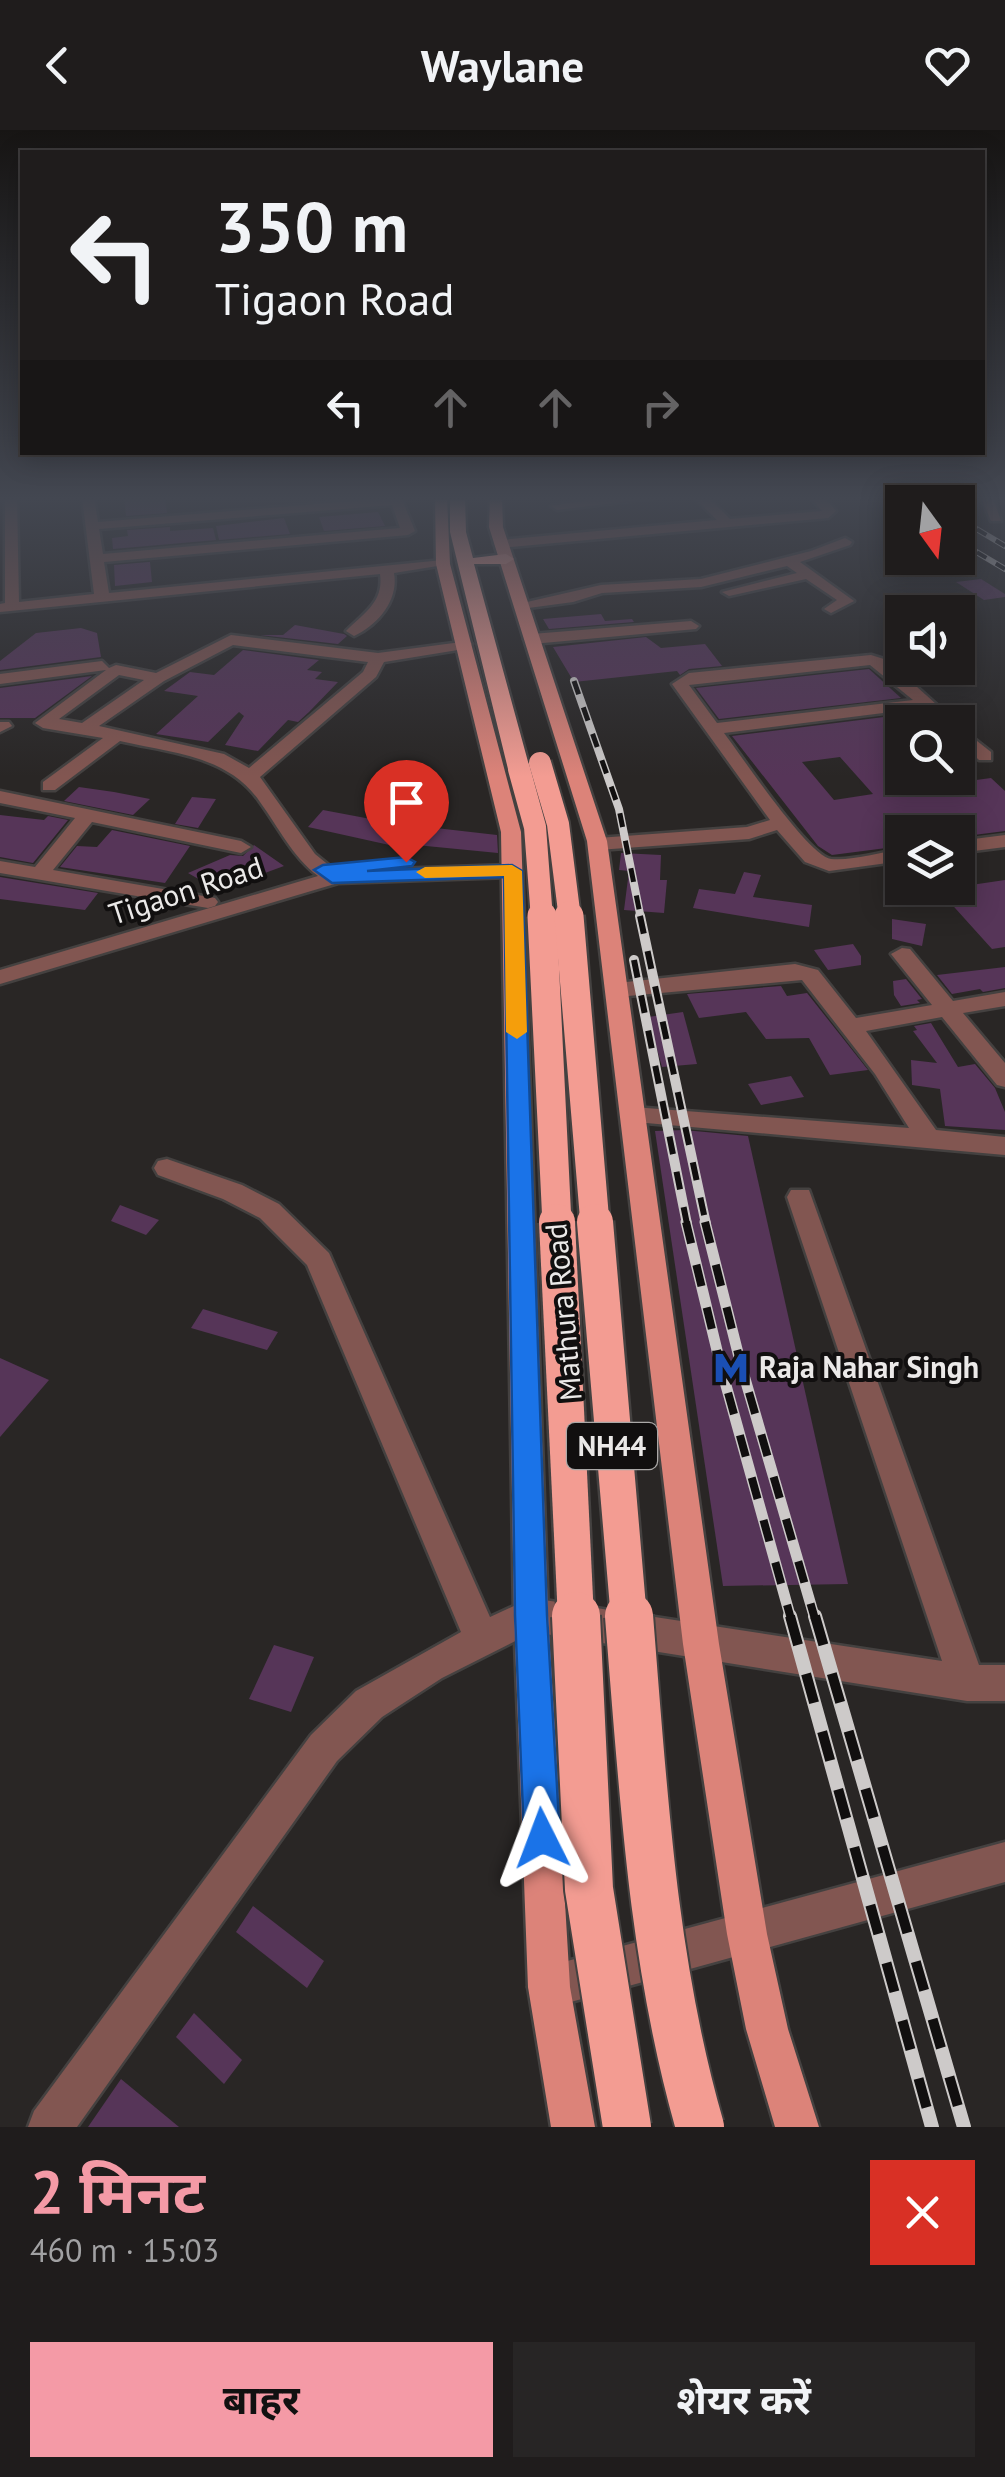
<!DOCTYPE html>
<html lang="hi">
<head>
<meta charset="utf-8">
<style>
	body { margin:0; font-family:"PT Sans","Noto Sans Devanagari",sans-serif; background:#272525; color:#f1f3f6; height:100vh; display:flex; flex-direction:column; font-size:38px; white-space:nowrap }
	* { box-sizing:border-box; margin:0 }
	p { font-size:32px; color:#a1a1a3 }
	.icon { flex:none; width:55px; height:55px; fill:none; stroke:currentColor; stroke-width:2; stroke-linecap:round; stroke-linejoin:round }
	.map { position:relative; height:1997px; overflow:hidden }
	.details { display:flex; flex-direction:column; background:#1f1c1c; flex:1 }
	.details>* { flex:none }
	.guide { position:absolute; left:20px; top:20px; width:965px; height:305px; border-radius:0px; box-shadow:0 5px 25px #0003,0 0 0 2px #3c3a3b; background:#1f1c1c; color:#f1f3f6; overflow:hidden }
	.needle { width:65px; rotate:165deg }
	.buttons { position:absolute; left:885px; top:355px; display:grid; gap:20px }
	.buttons a { display:grid; place-items:center; width:90px; height:90px; border-radius:0px; background:#1f1c1c; box-shadow:0 5px 25px #0003,0 0 0 2px #3c3a3b; font-size:50px }
	.pin { position:absolute; display:grid; place-items:center; width:85px; height:85px; color:#fff; margin:-102px -42px; border-radius:50% 50% 50% 0; rotate:-45deg; box-shadow:0 0 10px #0007 }
	.pin .icon { rotate:45deg }
	.me { position:absolute; width:110px; margin:-55px; rotate:357deg; stroke-linejoin:round; filter:drop-shadow(0 0 8px #0008) }
	.turn { display:flex; align-items:center; gap:35px; height:210px; padding:0 30px; font-size:45px }
	.turn .icon { width:130px; height:130px; stroke-width:2.5 }
	.turn b { display:block; font-size:70px; line-height:85px }
	.lanes { display:flex; align-items:center; height:95px; padding:0 30px; background:#0003; justify-content:center; gap:50px; direction:ltr }
	.lanes .off { opacity:.35 }
	.round { display:grid; place-items:center; flex:none; width:105px; height:105px; border-radius:0px; background:#272525 }
	.overview { display:flex; align-items:center; justify-content:space-between; height:170px; padding:0 30px }
	h1 { font-size:60px; font-weight:700; line-height:75px; color:#f49aa6 }
	.button { display:flex; gap:20px; margin-top:auto; padding:20px 30px }
	.button a { flex:1; height:115px; border-radius:0px; background:#f49aa6; color:#111; font-size:40px; font-weight:700; line-height:115px; text-align:center }
	.button a+a { background:#272525; color:#f1f3f6 }
	header { display:flex; justify-content:space-between; align-items:center; height:130px; padding:0 30px; background:#1f1c1c; font-size:45px; font-weight:700 }
	.map>svg:first-child { display:block }
	.building { fill:#563558; fill-rule:evenodd }
	.lines { fill:none; stroke-linecap:round; stroke-linejoin:round }
	.minor-casing { stroke:#444140; stroke-width:5 }
	.major-casing { stroke:#444140; stroke-width:5 }
	.highway-casing { stroke:#444140; stroke-width:5 }
	.minor { fill:#825651; fill-rule:evenodd }
	.major { fill:#dc8379; fill-rule:evenodd }
	.highway { fill:#f39c92; fill-rule:evenodd }
	.rail-far4-casing { stroke:#cdcac9; stroke-width:6 }
	.rail-far3-casing { stroke:#cdcac9; stroke-width:8 }
	.rail-far2-casing { stroke:#cdcac9; stroke-width:10 }
	.rail-far1-casing { stroke:#cdcac9; stroke-width:11 }
	.rail-casing { stroke:#cdcac9; stroke-width:14 }
	.rail-far4 { stroke:#110f0f; stroke-width:4; stroke-dasharray:11; stroke-linecap:butt }
	.rail-far3 { stroke:#110f0f; stroke-width:5; stroke-dasharray:14; stroke-linecap:butt }
	.rail-far2 { stroke:#110f0f; stroke-width:6; stroke-dasharray:18; stroke-linecap:butt }
	.rail-far1 { stroke:#110f0f; stroke-width:8; stroke-dasharray:22; stroke-linecap:butt }
	.rail { stroke:#110f0f; stroke-width:10; stroke-dasharray:30; stroke-linecap:butt }
	.highway-bridge-far3-casing { stroke:#444140; stroke-width:26; stroke-linecap:butt }
	.highway-bridge-far2-casing { stroke:#444140; stroke-width:34; stroke-linecap:butt }
	.highway-bridge-far1-casing { stroke:#444140; stroke-width:41; stroke-linecap:butt }
	.highway-bridge-casing { stroke:#444140; stroke-width:52; stroke-linecap:butt }
	.highway-bridge-far3 { stroke:#f39c92; stroke-width:22 }
	.highway-bridge-far2 { stroke:#f39c92; stroke-width:29 }
	.highway-bridge-far1 { stroke:#f39c92; stroke-width:36 }
	.highway-bridge { stroke:#f39c92; stroke-width:48 }
	.route { fill:#1a73e8; stroke:#114b97; stroke-width:2.5 }
	.slow { fill:#f59e0b }
	.labels { text-anchor:middle; stroke-width:8; stroke-linejoin:round; paint-order:stroke }
	.shield { fill:#110f0f; stroke:#aaa8a7; stroke-width:2.5 }
	.shield-label { font-size:28px; font-weight:bold; fill:#ebe9e8 }
	.street-label { font-size:30px; fill:#ebe9e8; stroke:#110f0f }
	.poi-label { font-size:30px; font-weight:bold; fill:#ebe9e8; stroke:#110f0f; text-anchor:start }
</style>
</head>
<body>
<header><svg class="icon" aria-label="back" viewBox="0 0 24 24"><path d="M15 5l-7 7 7 7"/></svg>Waylane<svg class="icon" aria-label="heart" viewBox="0 0 24 24"><path d="M12 20l-8-8c-3-5 5-10 8-4 3-6 11-1 8 4z"/></svg></header>
<div class="map">
<svg width="1005" height="1997" viewBox="0 0 1005 1997">
	<rect width="100%" height="100%" fill="#292625"/>
	<!-- building -->
	<g class="building">
		<polygon points="124,367 165,367 167,383 126,386"/>
		<polygon points="378,382 385,396 324,401 319,387"/>
		<polygon points="284,388 290,404 219,410 216,396"/>
		<polygon points="170,397 170,401 213,398 216,410 113,419 112,408 128,406 127,400"/>
		<polygon points="183,429 150,432 152,452 115,456 114,435"/>
		<polygon points="981,449 1005,464 1005,467 984,470 956,452"/>
		<polygon points="601,484 605,491 632,489 634,492 549,499 543,489"/>
		<polygon points="295,495 344,504 347,506 338,514 260,505 283,505"/>
		<polygon points="81,498 97,503 101,527 0,540 0,531 36,503"/>
		<polygon points="646,507 661,518 705,514 722,536 689,539 680,545 677,541 574,552 553,517"/>
		<polygon points="243,520 319,530 307,540 322,542 315,549 338,552 309,582 298,592 288,590 258,621 225,615 244,586 239,582 208,612 156,604 198,566 164,561 190,542 214,545"/>
		<polygon points="869,539 901,568 719,589 696,558"/>
		<polygon points="92,546 35,588 0,588 0,558"/>
		<path d="M916,583L926,592H902V660L991,648L1005,661V701L958,707V702H902V716L832,725L818,716L732,606ZM840,627L873,664L834,670L802,632Z"/>
		<polygon points="79,657 114,662 150,669 133,685 64,671"/>
		<polygon points="192,667 216,669 198,698 175,694"/>
		<polygon points="323,680 392,693 497,705 498,723 416,715 412,720 308,697"/>
		<polygon points="0,685 44,690 48,686 68,690 33,733 0,727"/>
		<polygon points="112,700 190,716 165,753 60,737 77,716 97,717"/>
		<polygon points="254,715 284,736 240,752 233,748 214,758 188,743 230,725 243,726"/>
		<polygon points="621,723 661,725 660,750 667,750 664,783 624,780 629,741 619,740"/>
		<polygon points="958,740 971,755 1005,750 1005,817 992,819 937,758 958,758"/>
		<polygon points="744,742 761,745 753,767 812,775 809,797 693,778 699,759 735,764"/>
		<polygon points="0,747 98,763 85,780 0,769"/>
		<polygon points="892,789 926,794 922,816 892,809"/>
		<polygon points="853,814 861,826 861,835 828,840 814,820"/>
		<polygon points="1005,837 1005,858 983,862 980,859 952,864 937,845"/>
		<polygon points="906,849 922,869 917,870 920,873 901,876 894,865 893,851"/>
		<polygon points="781,856 787,866 807,863 868,940 830,945 809,908 766,909 746,882 699,888 687,864"/>
		<polygon points="683,882 697,934 662,937 648,887"/>
		<polygon points="931,893 958,937 975,934 995,958 1005,982 1005,1000 945,996 940,959 912,955 911,930 937,933 913,901 917,900 914,896"/>
		<polygon points="791,946 804,967 761,975 748,954"/>
		<polygon points="684,1000 748,1006 848,1454 723,1456 655,1001"/>
		<polygon points="120,1075 159,1090 146,1105 111,1091"/>
		<polygon points="203,1179 278,1202 267,1220 191,1198"/>
		<polygon points="0,1228 49,1250 0,1307"/>
		<polygon points="274,1515 314,1527 291,1582 249,1569"/>
		<polygon points="253,1776 324,1831 307,1858 236,1802"/>
		<polygon points="194,1883 242,1930 224,1954 176,1907"/>
		<polygon points="121,1949 179,1997 88,1997"/>
	</g>
	<g class="lines">
		<defs>
			<g id="minor">
				<path d="M5,367H17L19,472L94,464L82,367H94L98,392L401,367L415,401L408,405L104,432L109,463L443,430L450,434L394,443C399,470 378,495 354,506L346,501C364,483 384,472 380,444L0,482V474L5,473ZM392,375L400,398L103,424L99,399Z"/>
				<polygon points="610,367 662,367 557,380 551,376"/>
				<polygon points="694,367 708,367 730,389 822,381 810,367 824,367 836,381 828,388 501,418 494,414 501,410 717,390"/>
				<polygon points="981,367 993,367 1001,391 991,391"/>
				<polygon points="845,408 852,412 850,415 800,432 854,471 831,483 824,479 837,470 806,449 729,466 722,462 797,443 787,436 701,457 602,463 573,472 521,479 514,475 601,455 701,449 811,421"/>
				<polygon points="691,491 699,496 696,499 532,514 524,509 532,504"/>
				<path d="M231,505L378,523L469,511L472,514L464,519L384,532L376,547L260,647L315,724L336,741L512,735L522,741L512,747L338,753L0,854V840L318,746C292,726 279,698 260,672C228,625 171,623 120,611L55,660H43V652L103,608L43,598L35,593L106,540L0,554V544L102,531L109,538L116,535L156,543ZM233,515L368,532L363,542L249,638L224,624L99,596L164,551ZM119,545L144,550L82,593L59,589Z"/>
				<path d="M871,525L887,530L956,592H939L923,578L724,603C741,625 808,726 831,729C852,731 881,722 902,719V731L829,741L805,732L777,700L749,709L598,720L588,714L598,708L747,697L770,690L672,554L689,543ZM870,535L913,570L717,593L689,555Z"/>
				<polygon points="0,592 9,592 12,596 0,602"/>
				<polygon points="958,596 991,622 991,630 979,630 958,610"/>
				<polygon points="0,661 241,711 251,717 241,723 92,692 53,740 215,768 218,772 215,776 208,778 0,743 0,731 35,737 75,688 0,673"/>
				<polygon points="1005,705 1005,717 958,723 958,711"/>
				<polygon points="902,818 910,819 953,871 1005,862 1005,876 963,883 1005,933 1005,957 997,955 942,887 866,901 936,1000 1005,1007 1005,1025 624,991 621,985 633,977 909,998 875,944 802,850 617,867 606,860 617,853 795,834 818,840 856,888 932,875 891,824"/>
				<polygon points="167,1029 242,1055 279,1074 329,1123 490,1487 531,1468 942,1531 787,1067 791,1060 809,1060 979,1535 1005,1535 1005,1571 967,1571 533,1502 442,1548 382,1587 337,1631 77,1997 28,1997 34,1981 311,1605 356,1561 461,1502 307,1135 260,1088 223,1069 158,1045 154,1038 158,1031"/>
				<polygon points="1005,1712 1005,1752 549,1878 534,1872 528,1857 534,1842 549,1836"/>
			</g>
			<g id="major">
				<polygon points="435,367 447,367 450,434 521,702 548,1485 570,1857 595,1997 551,1997 528,1857 514,1485 501,702 436,434"/>
				<polygon points="490,367 502,367 503,397 607,711 719,1514 767,1804 788,1899 819,1997 775,1997 746,1899 727,1804 683,1514 587,711 489,397"/>
			</g>
			<polygon id="highway" points="450,367 465,367 466,402 473,428 506,424 514,429 506,434 474,434 530,639 527,644 519,645 508,639 450,402"/>
		</defs>
		<!-- minor casing -->
		<use href="#minor" class="minor-casing"/>
		<!-- major casing -->
		<use href="#major" class="major-casing"/>
		<!-- highway casing -->
		<use href="#highway" class="highway-casing"/>
		<!-- minor -->
		<use href="#minor" class="minor"/>
		<!-- major -->
		<use href="#major" class="major"/>
		<!-- highway -->
		<use href="#highway" class="highway"/>
		<defs>
			<g id="rail-far4">
				<polyline points="886,367 902,377"/>
				<polyline points="922,367 931,372"/>
				<polyline points="958,388 1005,416"/>
				<polyline points="958,411 1005,439"/>
			</g>
			<polyline id="rail-far3" points="574,551 619,679 641,789"/>
			<g id="rail-far2">
				<polyline points="640,786 706,1094"/>
				<polyline points="634,830 687,1094"/>
			</g>
			<g id="rail-far1">
				<polyline points="686,1092 722,1241 791,1489"/>
				<polyline points="705,1092 741,1235 815,1489"/>
			</g>
			<g id="rail">
				<polyline points="790,1486 932,1997"/>
				<polyline points="815,1486 964,1997"/>
			</g>
		</defs>
		<!-- rail-far4 casing -->
		<use href="#rail-far4" class="rail-far4-casing"/>
		<!-- rail-far3 casing -->
		<use href="#rail-far3" class="rail-far3-casing"/>
		<!-- rail-far2 casing -->
		<use href="#rail-far2" class="rail-far2-casing"/>
		<!-- rail-far1 casing -->
		<use href="#rail-far1" class="rail-far1-casing"/>
		<!-- rail casing -->
		<use href="#rail" class="rail-casing"/>
		<!-- rail-far4 -->
		<use href="#rail-far4" class="rail-far4"/>
		<!-- rail-far3 -->
		<use href="#rail-far3" class="rail-far3"/>
		<!-- rail-far2 -->
		<use href="#rail-far2" class="rail-far2"/>
		<!-- rail-far1 -->
		<use href="#rail-far1" class="rail-far1"/>
		<!-- rail -->
		<use href="#rail" class="rail"/>
		<defs>
			<g id="highway-bridge-far3">
				<polyline points="540,633 558,694 570,789"/>
				<polyline points="519,639 535,697 542,789"/>
			</g>
			<g id="highway-bridge-far2">
				<polyline points="542,786 557,1094"/>
				<polyline points="569,786 595,1094"/>
			</g>
			<g id="highway-bridge-far1">
				<polyline points="557,1092 576,1489"/>
				<polyline points="595,1092 629,1489"/>
			</g>
			<g id="highway-bridge">
				<polyline points="576,1486 589,1759 627,1997"/>
				<path d="M629,1486C643,1658 652,1831 700,1997"/>
			</g>
		</defs>
		<!-- highway-bridge-far3 casing -->
		<use href="#highway-bridge-far3" class="highway-bridge-far3-casing"/>
		<!-- highway-bridge-far2 casing -->
		<use href="#highway-bridge-far2" class="highway-bridge-far2-casing"/>
		<!-- highway-bridge-far1 casing -->
		<use href="#highway-bridge-far1" class="highway-bridge-far1-casing"/>
		<!-- highway-bridge casing -->
		<use href="#highway-bridge" class="highway-bridge-casing"/>
		<!-- highway-bridge-far3 -->
		<use href="#highway-bridge-far3" class="highway-bridge-far3"/>
		<!-- highway-bridge-far2 -->
		<use href="#highway-bridge-far2" class="highway-bridge-far2"/>
		<!-- highway-bridge-far1 -->
		<use href="#highway-bridge-far1" class="highway-bridge-far1"/>
		<!-- highway-bridge -->
		<use href="#highway-bridge" class="highway-bridge"/>
	</g>
	<!-- sky -->
	<linearGradient id="sky" x2="0" y2="1"><stop stop-color="#171514"/><stop offset="0.57" stop-color="#434751"/><stop offset="1" stop-color="#434751" stop-opacity="0"/></linearGradient>
	<rect width="1005" height="647" fill="url(#sky)"/>
	<!-- route -->
	<polygon class="route" points="406,727 415,732 412,736 367,741 512,735 522,741 547,1485 560,1708 554,1721 542,1726 529,1721 524,1708 515,1485 504,747 332,753 314,740 323,735"/>
	<!-- slow -->
	<polygon class="slow" points="512,735 522,741 527,902 517,909 506,902 504,746 425,748 416,742 425,737"/>
	<!-- icons -->
	<defs>
		<symbol id="metro-bare" viewBox="-9 -9 18 18"><path d="M-5.5 5V-5H-3L0 0L3-5H5.5V5H3V-.5L0 4L-3-.5V5Z" fill="#1a4fb4" stroke="#110f0f" stroke-width="2.5" paint-order="stroke"/></symbol>
	</defs>
	<g fill-rule="evenodd">
		<use href="#metro-bare" x="706" y="1213" width="50" height="50"/>
	</g>
	<g class="labels">
		<!-- shield labels -->
		<rect class="shield" x="567" y="1293" width="90" height="46" rx="8"/>
		<g class="shield-label">
			<text x="612" y="1326">NH44</text>
		</g>
		<!-- street labels -->
		<g class="street-label">
			<text transform="translate(186 761) rotate(-18)" y="10">Tigaon Road</text>
			<text transform="translate(564 1182) rotate(-95)" y="10">Mathura Road</text>
		</g>
		<!-- poi labels -->
		<g class="poi-label">
			<text x="759" y="1248">Raja Nahar Singh</text>
		</g>
	</g>
</svg>
<div class="buttons">
<a><svg class="needle" viewBox="-14 -14 28 28"><path d="M0-13l5 13h-10z" fill="#e53935"/><path d="M0 13l5-13h-10z" fill="#a1a1a3"/></svg></a>
<a><svg class="icon" aria-label="sound" viewBox="0 0 24 24"><path d="M4 9h4l5-4v14l-5-4H4zM17 9q2 3 0 6"/></svg></a>
<a><svg class="icon" aria-label="search" viewBox="0 0 24 24"><circle cx="10" cy="10" r="6"/><path d="M15 15l6 6"/></svg></a>
<a><svg class="icon" aria-label="layers" viewBox="0 0 24 24"><path d="M12 4l9 5-9 5-9-5zM3 14l9 5 9-5"/></svg></a>
</div>
<div class="pin" style="left:406px;top:732px;background:#d93025"><svg class="icon" aria-label="arrive" viewBox="0 0 24 24"><path d="M6 21V4h12l-3 4 3 4H6"/></svg></div>
<svg class="me" style="left:542px;top:1708px" viewBox="-20 -20 40 40"><path d="M0-17L14 15 0 8-14 15z" fill="#1a73e8" stroke="#fff" stroke-width="4"/></svg>
<div class="guide">
<div class="turn"><svg class="icon" aria-label="left" viewBox="0 0 24 24"><path d="M17 20v-9H6M10 6l-5 5 5 5"/></svg><div><b>350 m</b>Tigaon Road</div></div>
<div class="lanes"><svg class="icon" aria-label="left" viewBox="0 0 24 24"><path d="M17 20v-9H6M10 6l-5 5 5 5"/></svg><svg class="icon off" aria-label="ahead" viewBox="0 0 24 24"><path d="M12 20V5M6 11l6-6 6 6"/></svg><svg class="icon off" aria-label="ahead" viewBox="0 0 24 24"><path d="M12 20V5M6 11l6-6 6 6"/></svg><svg class="icon off" aria-label="right" viewBox="0 0 24 24"><path d="M7 20v-9h11M14 6l5 5-5 5"/></svg></div>
</div>
</div>
<section class="details">
<div class="overview"><div><h1>2 मिनट</h1><p>460 m · 15:03</p></div><a class="round" style="background:#d93025;color:#fff"><svg class="icon" aria-label="close" viewBox="0 0 24 24"><path d="M6 6l12 12M18 6L6 18"/></svg></a></div>
<div class="button"><a>बाहर</a><a>शेयर करें</a></div>
</section>
</body>
</html>
